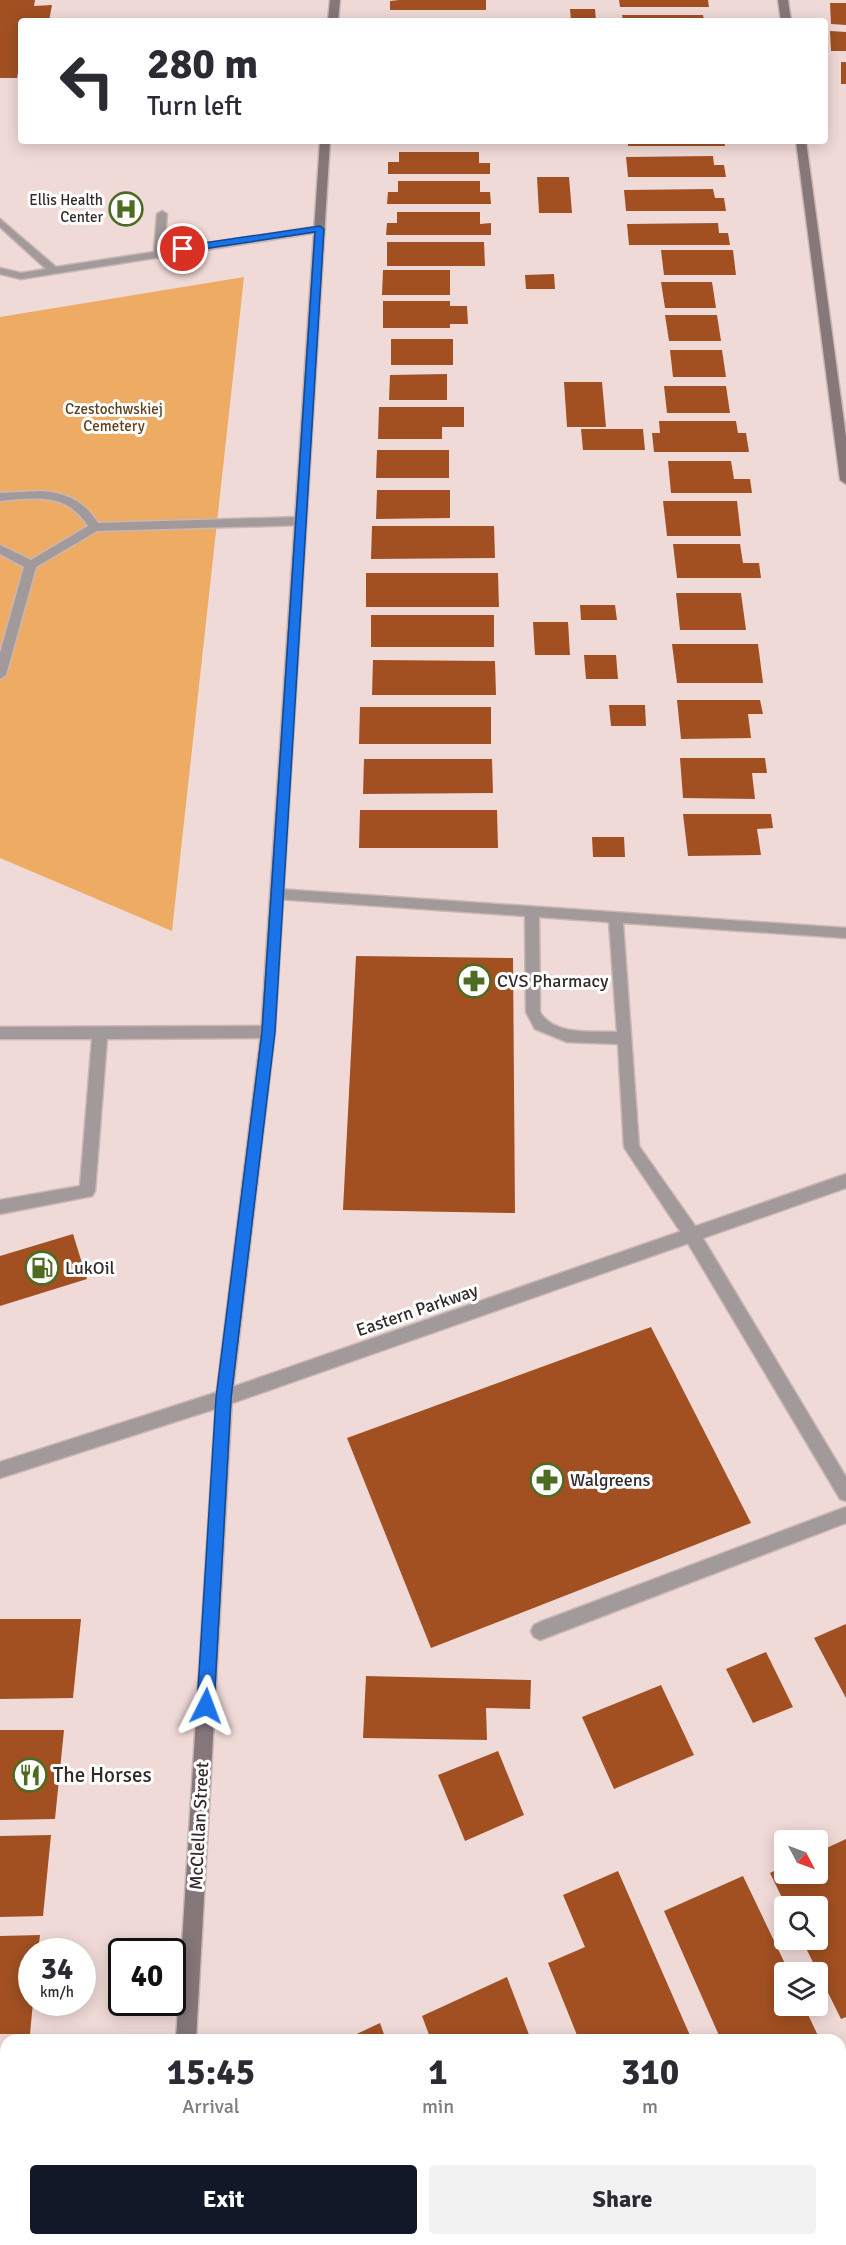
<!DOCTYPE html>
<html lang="en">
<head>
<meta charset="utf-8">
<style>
	body { margin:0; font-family:Signika,sans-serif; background:#f2f2f3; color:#2b2b33; height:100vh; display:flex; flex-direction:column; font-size:22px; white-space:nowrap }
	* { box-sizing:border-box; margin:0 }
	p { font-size:20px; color:#7c7c81 }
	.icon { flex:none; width:33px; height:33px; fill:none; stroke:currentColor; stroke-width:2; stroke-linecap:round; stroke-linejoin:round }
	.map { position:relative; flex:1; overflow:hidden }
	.drawer { position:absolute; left:0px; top:2034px; width:846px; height:212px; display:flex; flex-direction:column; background:#fff; border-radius:18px 18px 0 0; box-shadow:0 3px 15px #0003 }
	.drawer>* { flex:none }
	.guide { position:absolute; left:18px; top:18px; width:810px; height:126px; border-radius:6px; box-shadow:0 3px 15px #0003; background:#fff; color:#2b2b33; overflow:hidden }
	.needle { width:39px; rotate:131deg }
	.controls { position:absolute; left:774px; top:1830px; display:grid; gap:12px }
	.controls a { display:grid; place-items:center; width:54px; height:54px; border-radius:6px; background:#fff; box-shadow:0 3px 15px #0003; font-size:30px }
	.speed { position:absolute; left:18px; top:1938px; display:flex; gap:12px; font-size:30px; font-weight:700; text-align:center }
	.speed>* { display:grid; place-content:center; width:78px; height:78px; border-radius:50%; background:#fff; box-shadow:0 3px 15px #0003; line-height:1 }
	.speed small { font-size:15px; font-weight:400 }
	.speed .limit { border:3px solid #111; border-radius:9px; background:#fff; color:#111 }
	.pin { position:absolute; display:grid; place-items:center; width:51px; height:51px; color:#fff; margin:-26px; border:3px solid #fff; border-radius:50%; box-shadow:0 2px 6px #0007 }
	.me { position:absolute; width:66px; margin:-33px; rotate:3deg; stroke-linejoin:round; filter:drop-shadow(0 0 4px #0008) }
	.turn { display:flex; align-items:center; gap:21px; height:126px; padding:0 30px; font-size:27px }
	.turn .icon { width:78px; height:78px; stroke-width:2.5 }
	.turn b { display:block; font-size:42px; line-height:51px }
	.eta { display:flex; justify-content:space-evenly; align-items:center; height:102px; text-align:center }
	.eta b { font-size:36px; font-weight:700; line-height:42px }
	.action { display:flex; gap:12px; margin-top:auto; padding:12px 30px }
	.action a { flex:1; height:69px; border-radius:6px; background:#111827; color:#fff; font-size:24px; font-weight:700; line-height:69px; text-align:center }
	.action a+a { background:#f2f2f3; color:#2b2b33 }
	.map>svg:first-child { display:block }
	.green { fill:#edab63 }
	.building { fill:#a25022 }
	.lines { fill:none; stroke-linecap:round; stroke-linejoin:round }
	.lane-casing { stroke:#cab7b4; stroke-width:3 }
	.street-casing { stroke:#cab7b4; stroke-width:3 }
	.secondary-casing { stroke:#cab7b4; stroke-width:3 }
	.lane { fill:#a2999b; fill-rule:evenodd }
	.street { fill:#a2999b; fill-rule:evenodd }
	.secondary { fill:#85777a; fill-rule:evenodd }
	.route { fill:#1a73e8; stroke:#114b97; stroke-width:1.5 }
	.labels { text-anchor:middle; stroke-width:6; stroke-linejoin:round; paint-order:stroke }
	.far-poi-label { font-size:15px; fill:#332b2a; stroke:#fff; text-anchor:end }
	.far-park-label { font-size:15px; fill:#5e4121; stroke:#fff }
	.poi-label { font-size:18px; fill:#332b2a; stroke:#fff; text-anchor:start }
	.street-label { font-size:18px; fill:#332b2a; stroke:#fff }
	.near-poi-label { font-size:21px; fill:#332b2a; stroke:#fff; text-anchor:start }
</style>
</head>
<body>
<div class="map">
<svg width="846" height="2245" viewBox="0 0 846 2245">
	<rect width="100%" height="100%" fill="#f0dad7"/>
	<!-- green -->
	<polygon class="green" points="244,277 172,931 0,858 0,317"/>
	<!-- building -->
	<g class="building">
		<polygon points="0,0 35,0 34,6 52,5 49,21 21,21 21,56 17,78 0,78"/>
		<polygon points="399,0 486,0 486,10 390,10 390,1"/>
		<polygon points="619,0 708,0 709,7 620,7"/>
		<polygon points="830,3 846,3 846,25 831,24"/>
		<polygon points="570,9 595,9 596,21 571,21"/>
		<polygon points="622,15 703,15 704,21 623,21"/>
		<rect x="400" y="18" width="80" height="3"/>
		<polygon points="830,31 846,32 846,51 831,51"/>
		<rect x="841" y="62" width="5" height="22"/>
		<rect x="389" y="141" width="100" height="3"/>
		<polygon points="628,141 724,141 725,146 628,146"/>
		<polygon points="399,152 479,152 479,163 490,163 490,174 388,174 388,162 399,162"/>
		<polygon points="713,156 714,165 724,165 726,177 628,177 626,157"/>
		<polygon points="537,177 569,177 572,213 539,213"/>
		<polygon points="398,181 480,181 480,192 490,192 491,204 387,204 388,192 398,192"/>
		<polygon points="713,189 715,198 724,198 726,211 626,211 624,190"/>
		<polygon points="397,212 480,212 480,224 491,223 491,235 386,235 387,223 397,223"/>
		<polygon points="718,223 719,233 728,233 730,245 629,245 627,224"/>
		<polygon points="387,242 484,242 485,266 387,266"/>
		<polygon points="661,250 733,250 736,275 664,275"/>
		<polygon points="383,270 450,270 450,295 382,295"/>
		<polygon points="554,274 555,289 526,289 525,275"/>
		<polygon points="661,282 712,282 716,308 665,308"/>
		<polygon points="383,301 450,301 450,306 467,306 468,324 450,324 450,328 383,328"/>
		<polygon points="665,315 717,315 721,341 669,341"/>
		<rect x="391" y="339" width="62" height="26"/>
		<polygon points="670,350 722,350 726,377 673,377"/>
		<polygon points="447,374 447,400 389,400 390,375"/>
		<polygon points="564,382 602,382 606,427 567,427"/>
		<polygon points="664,386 726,386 730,413 667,413"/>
		<polygon points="379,407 464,407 464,427 442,427 442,439 378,439"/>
		<polygon points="659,421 736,421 738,433 746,433 749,452 654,452 652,433 660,433"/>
		<polygon points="581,429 643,429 645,450 583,450"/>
		<polygon points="377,450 449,450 449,478 376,478"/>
		<polygon points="668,461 731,461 734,479 750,479 752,493 671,493"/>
		<polygon points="377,490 450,490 450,518 376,519"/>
		<polygon points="663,501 737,501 741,536 667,536"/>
		<polygon points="372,526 494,526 495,558 371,559"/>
		<polygon points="673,544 740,544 743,563 759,563 761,578 677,578"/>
		<polygon points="366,573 498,573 499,607 366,607"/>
		<polygon points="676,593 741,593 746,630 680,630"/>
		<polygon points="580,605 615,605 617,620 581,620"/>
		<rect x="371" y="615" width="123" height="32"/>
		<polygon points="533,622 568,622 570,655 535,655"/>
		<polygon points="672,644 758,644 763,683 677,683"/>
		<polygon points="584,655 616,655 618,679 586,679"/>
		<polygon points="373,660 495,661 496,695 372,695"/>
		<polygon points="677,700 760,700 763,714 748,714 751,738 681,739"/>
		<polygon points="609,705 645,705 646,726 611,726"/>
		<polygon points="360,707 491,707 491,744 359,744"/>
		<polygon points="680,758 765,758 767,773 752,773 755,799 683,798"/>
		<polygon points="364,759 492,759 493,793 363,794"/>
		<polygon points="360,810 497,810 498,848 359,848"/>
		<polygon points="683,814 771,814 773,828 757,829 761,855 688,856"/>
		<polygon points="592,837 624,837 625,857 593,857"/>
		<polygon points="356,956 513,958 515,1213 343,1210"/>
		<polygon points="73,1234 87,1279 0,1306 0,1256"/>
		<polygon points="651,1327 751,1523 431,1648 347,1438"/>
		<polygon points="0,1619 81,1619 73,1698 0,1699"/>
		<polygon points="846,1624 846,1698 814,1638"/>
		<polygon points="766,1652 793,1707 753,1723 726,1669"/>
		<polygon points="366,1676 531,1680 530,1709 486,1708 487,1740 363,1738"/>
		<polygon points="661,1685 694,1755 614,1789 582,1717"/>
		<polygon points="0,1730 64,1730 55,1819 0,1820"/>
		<polygon points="498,1751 524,1815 465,1841 438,1775"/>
		<polygon points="51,1835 43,1916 0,1917 0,1836"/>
		<polygon points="846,1839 846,2017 841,2019 802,1940 818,1940 818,1906 786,1906 770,1873 784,1866 784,1874 818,1874 818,1852"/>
		<polygon points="618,1871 692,2040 579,2040 548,1963 585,1947 563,1895"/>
		<polygon points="743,1876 789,1972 784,1972 784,2006 804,2006 820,2040 721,2040 664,1911"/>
		<polygon points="40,1935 38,1952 32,1952 33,2002 30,2034 0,2034 0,1936"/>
		<polygon points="507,1977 531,2040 431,2040 422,2016"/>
		<polygon points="380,2023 386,2040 344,2040"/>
		<polygon points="354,2240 422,2240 411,2245 356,2245"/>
	</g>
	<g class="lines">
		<defs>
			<g id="lane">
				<polygon points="162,211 167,214 164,250 320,226 325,229 320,232 21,279 0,274 0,268 21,273 46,269 0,227 0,219 56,267 154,252 157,214"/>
				<path d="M42,491C67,493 84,501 98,523L301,517L307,521L301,525L97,531L36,567L6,675L0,679V653L24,567L0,554V545L31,560L88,526C66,492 36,498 0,501V493Z"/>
				<path d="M277,889L846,928V938L623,923L639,1146L698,1230L846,1477V1501L840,1499L686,1240L627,1152L624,1147L618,1044L567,1042L535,1029L526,1012L525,916L277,899L270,894ZM539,917L609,922L617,1032C592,1031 554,1036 540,1012Z"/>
				<polygon points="268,1026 273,1028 275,1032 273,1036 268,1038 107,1039 95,1191 92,1196 0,1214 0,1200 80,1186 92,1039 0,1039 0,1027"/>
				<polygon points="846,1507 846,1523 540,1640 534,1637 531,1631 534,1625 540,1622"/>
				<polygon points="6,2074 6,2094 0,2096 0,2076"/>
			</g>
			<polygon id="street" points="846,1174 846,1188 224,1406 0,1478 0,1462 224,1390"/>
			<g id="secondary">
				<polygon points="330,0 340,0 338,21 328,21"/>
				<polygon points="778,0 788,0 791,21 781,21"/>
				<polygon points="320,141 330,141 275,1032 232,1398 196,2040 176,2040 216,1398 261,1032"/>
				<polygon points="796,141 806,141 846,437 846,484 840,480"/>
				<rect x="165" y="2240" width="20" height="5"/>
			</g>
		</defs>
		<!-- lane casing -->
		<use href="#lane" class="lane-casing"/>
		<!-- street casing -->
		<use href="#street" class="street-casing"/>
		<!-- secondary casing -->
		<use href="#secondary" class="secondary-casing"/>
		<!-- lane -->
		<use href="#lane" class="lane"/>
		<!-- street -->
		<use href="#street" class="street"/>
		<!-- secondary -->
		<use href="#secondary" class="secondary"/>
	</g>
	<!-- route -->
	<polygon class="route" points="320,226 324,229 275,1032 231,1398 214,1706 211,1711 206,1714 200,1711 197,1706 216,1398 262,1032 315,232 183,252 178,249 183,246"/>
	<!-- icons -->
	<defs>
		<symbol id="hospital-ring" viewBox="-11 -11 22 22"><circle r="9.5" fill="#fff" stroke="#4d6c22" stroke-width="1.5"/><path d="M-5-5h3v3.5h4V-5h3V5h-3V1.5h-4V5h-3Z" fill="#4d6c22"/></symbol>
		<symbol id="pharmacy-ring" viewBox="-11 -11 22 22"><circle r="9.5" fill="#fff" stroke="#4d6c22" stroke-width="1.5"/><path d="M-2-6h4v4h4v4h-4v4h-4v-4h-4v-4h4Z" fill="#4d6c22"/></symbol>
		<symbol id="fuel-ring" viewBox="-11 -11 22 22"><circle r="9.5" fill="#fff" stroke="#4d6c22" stroke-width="1.5"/><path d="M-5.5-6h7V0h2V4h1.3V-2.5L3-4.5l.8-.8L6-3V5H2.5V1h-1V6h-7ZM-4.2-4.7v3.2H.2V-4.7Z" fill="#4d6c22"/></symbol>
		<symbol id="restaurant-ring" viewBox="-11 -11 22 22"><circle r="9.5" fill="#fff" stroke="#4d6c22" stroke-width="1.5"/><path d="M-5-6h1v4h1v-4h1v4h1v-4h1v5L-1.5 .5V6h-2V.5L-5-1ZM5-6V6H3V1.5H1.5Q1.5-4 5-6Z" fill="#4d6c22"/></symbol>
	</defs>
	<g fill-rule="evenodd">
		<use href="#hospital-ring" x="107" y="190" width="38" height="38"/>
		<use href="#pharmacy-ring" x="455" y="962" width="38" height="38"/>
		<use href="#fuel-ring" x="23" y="1249" width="38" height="38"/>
		<use href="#pharmacy-ring" x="528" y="1461" width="38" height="38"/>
		<use href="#restaurant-ring" x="11" y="1756" width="38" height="38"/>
	</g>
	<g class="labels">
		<!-- far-poi labels -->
		<g class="far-poi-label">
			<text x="103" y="205">Ellis Health<tspan x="103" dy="17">Center</tspan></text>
		</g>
		<!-- far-park labels -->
		<g class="far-park-label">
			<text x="114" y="414">Czestochwskiej<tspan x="114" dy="17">Cemetery</tspan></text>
		</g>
		<!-- poi labels -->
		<g class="poi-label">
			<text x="497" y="987">CVS Pharmacy</text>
			<text x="65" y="1274">LukOil</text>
			<text x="570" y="1486">Walgreens</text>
		</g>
		<!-- street labels -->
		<g class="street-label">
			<text transform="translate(417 1310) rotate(-19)" y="6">Eastern Parkway</text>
			<text transform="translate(199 1826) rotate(-87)" y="6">McClellan Street</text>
		</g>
		<!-- near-poi labels -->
		<g class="near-poi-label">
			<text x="53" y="1782">The Horses</text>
		</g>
	</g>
</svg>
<div class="controls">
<a><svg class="needle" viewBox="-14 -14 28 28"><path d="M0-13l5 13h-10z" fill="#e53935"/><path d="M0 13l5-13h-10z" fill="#7c7c81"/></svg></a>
<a><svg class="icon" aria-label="search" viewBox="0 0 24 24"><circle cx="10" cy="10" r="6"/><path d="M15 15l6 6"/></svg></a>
<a><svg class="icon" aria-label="layers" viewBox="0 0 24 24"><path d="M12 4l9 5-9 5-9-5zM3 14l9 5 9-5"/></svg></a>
</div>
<div class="speed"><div>34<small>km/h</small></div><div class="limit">40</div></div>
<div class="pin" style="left:183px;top:249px;background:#d93025"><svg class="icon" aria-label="arrive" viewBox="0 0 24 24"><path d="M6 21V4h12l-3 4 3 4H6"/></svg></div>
<svg class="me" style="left:206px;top:1706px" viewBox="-20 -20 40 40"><path d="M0-17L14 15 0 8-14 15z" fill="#1a73e8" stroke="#fff" stroke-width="4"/></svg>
<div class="guide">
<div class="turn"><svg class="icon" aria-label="left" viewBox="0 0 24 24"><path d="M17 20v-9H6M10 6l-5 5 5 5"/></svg><div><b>280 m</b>Turn left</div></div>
</div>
<section class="drawer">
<div class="eta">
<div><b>15:45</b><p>Arrival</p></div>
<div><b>1</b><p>min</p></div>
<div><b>310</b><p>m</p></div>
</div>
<div class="action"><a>Exit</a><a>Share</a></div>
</section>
</div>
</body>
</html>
